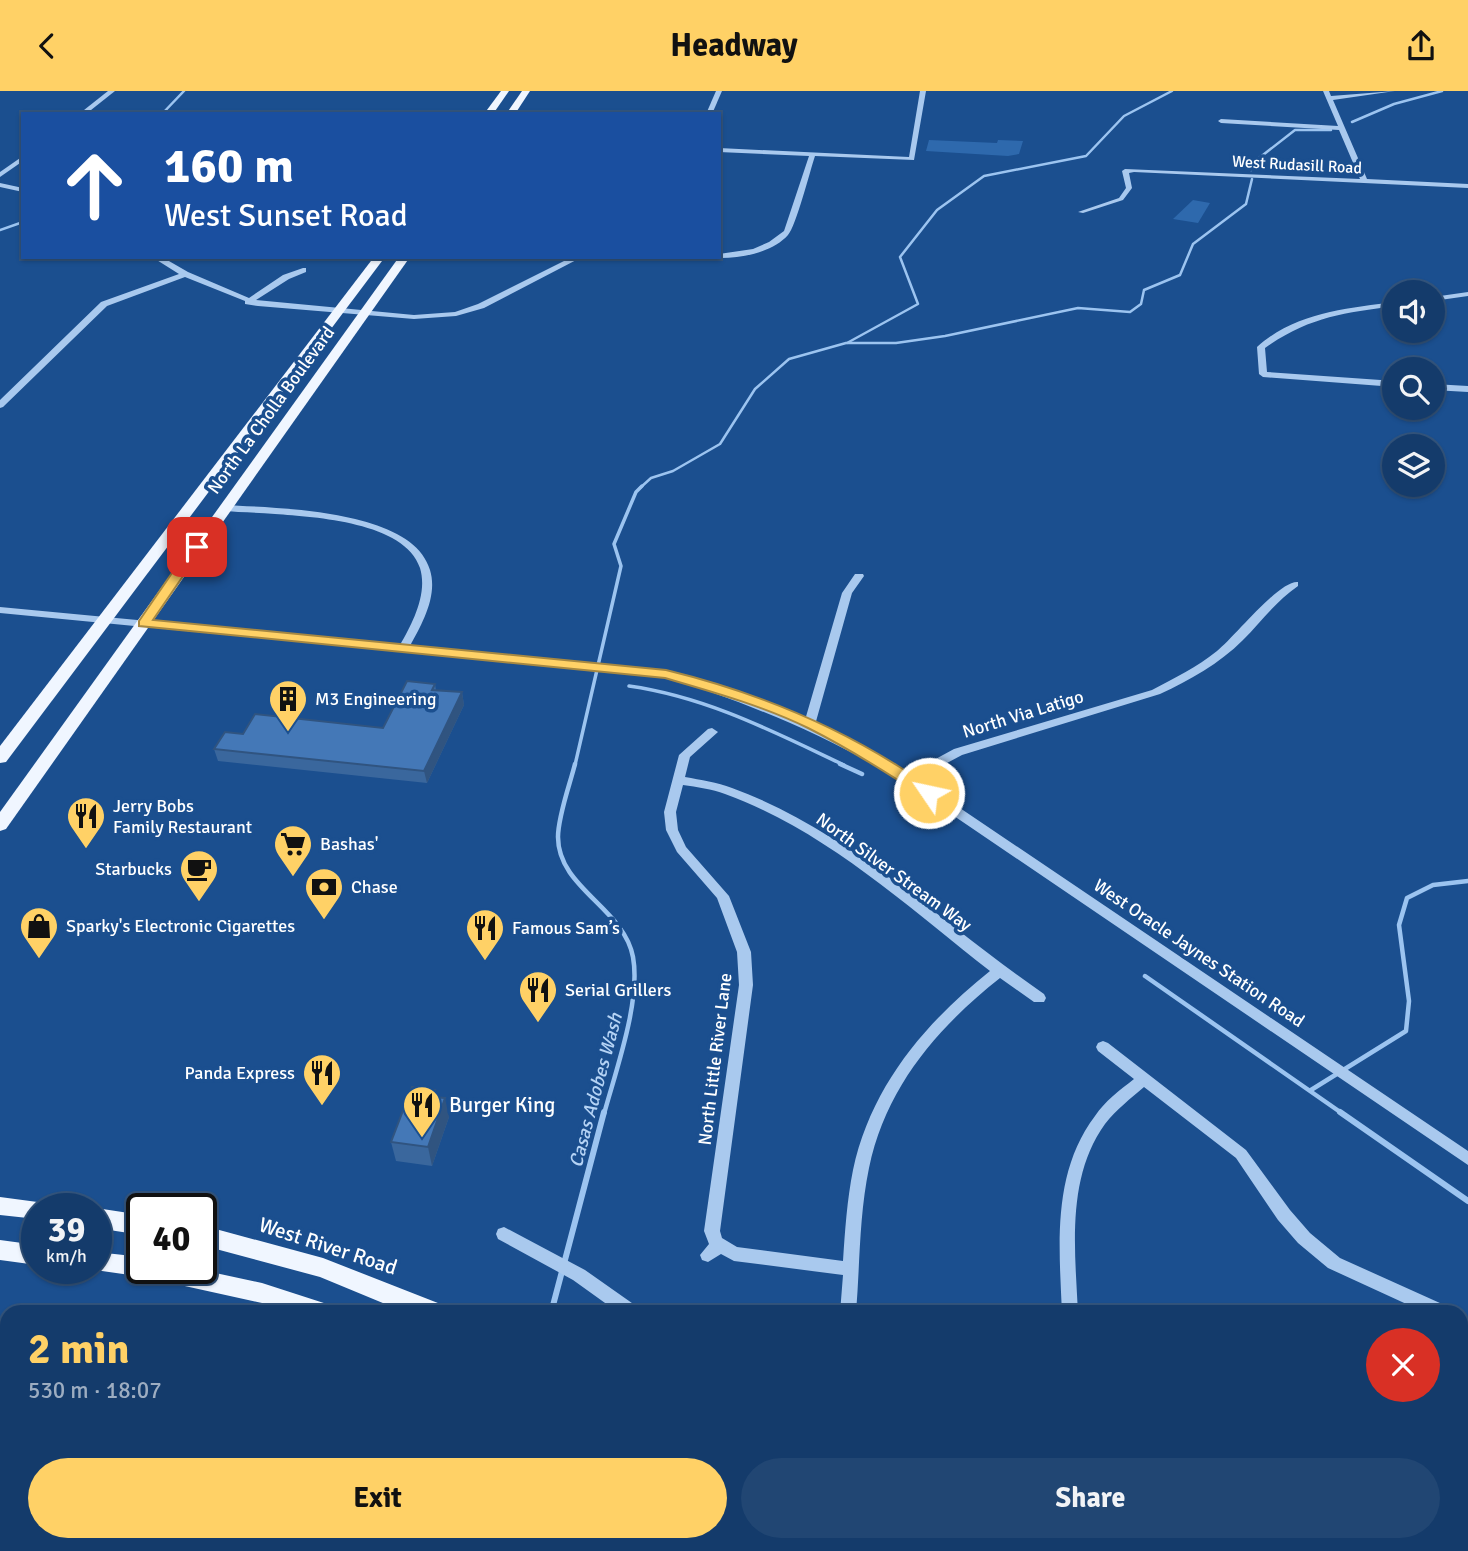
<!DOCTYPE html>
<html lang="en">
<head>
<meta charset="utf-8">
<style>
	body { margin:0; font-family:Signika,sans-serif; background:#214673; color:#f1f3f6; height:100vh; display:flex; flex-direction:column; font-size:26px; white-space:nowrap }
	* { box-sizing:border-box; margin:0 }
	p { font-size:23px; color:#9dadc1 }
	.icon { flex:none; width:38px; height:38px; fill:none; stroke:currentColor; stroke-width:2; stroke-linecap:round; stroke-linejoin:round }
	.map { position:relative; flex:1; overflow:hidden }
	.drawer { position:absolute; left:0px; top:1214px; width:1468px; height:247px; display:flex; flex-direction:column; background:#143b6b; border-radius:21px 21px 0 0; box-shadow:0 2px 5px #0004,0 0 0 2px #33557e }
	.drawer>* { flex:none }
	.hud { position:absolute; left:21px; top:21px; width:700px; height:147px; border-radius:0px; box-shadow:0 2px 5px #0004,0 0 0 2px #33557e; background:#1a4fa0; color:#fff; overflow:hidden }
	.fabs { position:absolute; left:1382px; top:189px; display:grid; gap:14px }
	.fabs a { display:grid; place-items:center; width:63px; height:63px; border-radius:50%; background:#143b6b; box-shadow:0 2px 5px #0004,0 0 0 2px #33557e; font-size:35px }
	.speed { position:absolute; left:21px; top:1102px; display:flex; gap:14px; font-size:35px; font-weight:700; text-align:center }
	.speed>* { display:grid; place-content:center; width:91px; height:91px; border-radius:50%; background:#143b6b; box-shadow:0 2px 5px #0004,0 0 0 2px #33557e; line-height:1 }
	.speed small { font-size:18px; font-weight:400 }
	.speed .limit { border:4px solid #111; border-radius:10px; background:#fff; color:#111 }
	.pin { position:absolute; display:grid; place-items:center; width:60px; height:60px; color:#fff; margin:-30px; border-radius:14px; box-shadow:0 4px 10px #0006 }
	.me { position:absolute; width:77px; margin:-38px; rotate:304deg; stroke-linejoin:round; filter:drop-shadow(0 0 5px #0008) }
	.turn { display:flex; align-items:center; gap:24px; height:147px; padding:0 28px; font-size:32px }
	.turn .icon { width:91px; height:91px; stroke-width:2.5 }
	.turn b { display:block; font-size:49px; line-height:60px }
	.round { display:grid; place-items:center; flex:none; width:74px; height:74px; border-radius:37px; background:#214673 }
	.overview { display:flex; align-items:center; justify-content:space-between; height:119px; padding:0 28px }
	h1 { font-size:42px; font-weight:700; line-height:52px; color:#ffd166 }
	.action { display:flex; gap:14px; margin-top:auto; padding:14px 28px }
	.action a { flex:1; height:80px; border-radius:42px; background:#ffd166; color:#111; font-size:28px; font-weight:700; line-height:80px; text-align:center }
	.action a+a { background:#214673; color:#f1f3f6 }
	header { display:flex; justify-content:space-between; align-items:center; height:91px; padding:0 28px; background:#ffd166; color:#111; font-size:32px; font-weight:700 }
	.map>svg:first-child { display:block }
	.green { fill:#2e69ad }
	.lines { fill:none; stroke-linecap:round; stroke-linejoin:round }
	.stream-far3 { stroke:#9cc4f0; stroke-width:2.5 }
	.stream-far2 { stroke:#9cc4f0; stroke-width:3.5 }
	.stream-far1 { stroke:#9cc4f0; stroke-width:4.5 }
	.stream { stroke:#9cc4f0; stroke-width:6 }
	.minor { fill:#a9c9ee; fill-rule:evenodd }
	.major { fill:#f0f6ff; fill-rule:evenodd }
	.wall { fill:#3a679d }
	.shaded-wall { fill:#305480 }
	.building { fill:#4478b7; stroke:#305480; stroke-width:2 }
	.route { fill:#ffd166; stroke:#a68842; stroke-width:2 }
	.labels { text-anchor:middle; stroke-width:7; stroke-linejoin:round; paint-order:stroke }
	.far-street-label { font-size:16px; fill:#fff; stroke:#1b4f8f }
	.street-label { font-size:18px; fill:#fff; stroke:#1b4f8f }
	.poi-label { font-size:18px; fill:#fff; stroke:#1b4f8f; text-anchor:start }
	.water-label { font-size:19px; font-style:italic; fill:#b5d3f5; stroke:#1b4f8f }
	.near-poi-label { font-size:21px; fill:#fff; stroke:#1b4f8f; text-anchor:start }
	.near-street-label { font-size:21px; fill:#fff; stroke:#1b4f8f }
</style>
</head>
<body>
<header><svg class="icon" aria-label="back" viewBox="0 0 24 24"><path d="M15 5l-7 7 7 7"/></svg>Headway<svg class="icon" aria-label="share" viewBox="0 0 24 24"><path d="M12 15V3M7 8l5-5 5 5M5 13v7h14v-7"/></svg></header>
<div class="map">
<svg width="1468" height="1460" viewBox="0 0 1468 1460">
	<rect width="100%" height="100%" fill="#1b4f8f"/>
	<!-- green -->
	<g class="green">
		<polygon points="929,49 997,52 998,49 1023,50 1019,63 1008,65 926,60"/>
		<polygon points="1193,109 1210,112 1198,132 1173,128"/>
	</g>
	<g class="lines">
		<!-- stream-far3 -->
		<g class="stream-far3">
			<polyline points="162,23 184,0"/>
			<polyline points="1352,31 1394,13 1442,0"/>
			<polyline points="1251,79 1254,71 1295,39 1331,39"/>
			<polyline points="0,139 23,131"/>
			<polyline points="847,252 918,213 900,166 937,119 984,85 1086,65 1124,25 1172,0"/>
			<polyline points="640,397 651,387 673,380 720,353 755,298 789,268 846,252 896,252 945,245 1078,217 1130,221 1141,213 1144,199 1180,184 1193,153 1246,113 1252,88"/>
		</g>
		<!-- stream-far2 -->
		<g class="stream-far2">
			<path d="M629,595C707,606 774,641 844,674"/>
			<polyline points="575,674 621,475 614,453 636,401 642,395"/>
		</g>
		<!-- stream-far1 -->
		<g class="stream-far1">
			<path d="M575,673C570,693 558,725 558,746C558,797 624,817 633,866C641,910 616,979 604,1023"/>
			<polyline points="840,673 862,683"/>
			<polyline points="1145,885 1343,1023"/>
			<polyline points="1311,999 1406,940 1409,910 1399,834 1407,807 1433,794 1468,790"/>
		</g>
		<!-- stream -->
		<g class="stream">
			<polyline points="1340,1021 1468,1110"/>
			<polyline points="551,1222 604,1021"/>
			<polyline points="485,1460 486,1454"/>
		</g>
		<!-- minor -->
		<g class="minor">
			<polygon points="108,0 115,0 86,23 79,23"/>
			<polygon points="716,0 722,0 712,23 706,23"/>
			<path d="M920,0H926L914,69L815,65C810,80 796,135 788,144C772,162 739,168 716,167L719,166V163L753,158L769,151L784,140L809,65L719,61V57L909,66Z"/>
			<polygon points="1323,0 1329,0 1331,5 1395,0 1333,9 1367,88 1468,93 1468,97 1134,81 1129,82 1132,97 1123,109 1083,122 1078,121 1119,107 1126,97 1122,80 1125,78 1360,88 1339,39 1221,32 1218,30 1221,28 1338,35"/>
			<polygon points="23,65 23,70 0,86 0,81"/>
			<polygon points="0,92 23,97 23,101 0,96"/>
			<polygon points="152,166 162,166 188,181 249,207 283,184 303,177 306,177 306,181 289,188 256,209 414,224 455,221 478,213 572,166 582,166 484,217 456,225 414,228 258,215 245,213 245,210 185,186 107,215 3,316 0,317 0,309 101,211 179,183"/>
			<polygon points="1468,201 1468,205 1433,210 1433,206"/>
			<path d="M1395,211V215C1343,222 1309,226 1265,257L1267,281L1395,290V296L1263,286L1259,283L1257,256C1294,222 1347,217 1395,211Z"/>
			<polygon points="1433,293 1468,295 1468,301 1433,299"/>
			<path d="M224,414C276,417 413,418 430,479C438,505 422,533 410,555L666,580L734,601L805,629L842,502L855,483H863L864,485L852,502L815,634L854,652L908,683L954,658L1152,599C1175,587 1197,576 1217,560C1235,546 1279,489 1298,491V495C1276,510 1261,531 1243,549C1219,573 1190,589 1160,603L962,664L917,688L1468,1060V1074L904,691C828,645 749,612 665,586L0,522V516L400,554C412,533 428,503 420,477C405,431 315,426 275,423C257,421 238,422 221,419V415Z"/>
			<path d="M712,637L718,641L690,666L685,686C701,689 717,691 732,697C850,740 942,833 1044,903L1046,907L1044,911H1034L1000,887C937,937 886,996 869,1077C859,1125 860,1174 856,1222H840L843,1184L734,1170L721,1163L708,1171L702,1169L700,1164L709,1153L704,1140L739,894L737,861L717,807L677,761L666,739L664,721L679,664L708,638ZM683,694C697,696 712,698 725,703C825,739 908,816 990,880C925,932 871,995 853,1079C847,1109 845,1140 843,1170L737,1156L722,1147L720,1140L753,894L751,861L729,805L686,756L678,739L676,721Z"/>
			<path d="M1103,950L1108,952L1246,1059L1290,1119L1310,1142L1340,1167L1451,1217L1453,1222H1426L1328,1177L1298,1152L1278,1129L1236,1067L1144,996C1131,1007 1116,1019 1105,1033C1066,1087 1075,1159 1078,1222H1062C1059,1154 1052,1082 1095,1025C1105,1010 1120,999 1134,988L1098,960L1096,956L1098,952Z"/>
			<polygon points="504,1136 585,1179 639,1217 641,1222 619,1222 573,1189 498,1148 496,1143 498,1138"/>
			<polygon points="1461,1225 1468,1227 1468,1244 1461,1241"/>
			<polygon points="1461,1380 1468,1381 1468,1399 1461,1398"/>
			<polygon points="777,1454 798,1454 796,1460 775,1460"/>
			<polygon points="1070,1454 1088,1454 1089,1460 1071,1460"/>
		</g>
		<!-- major -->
		<g class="major">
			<polygon points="501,0 509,0 493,23 484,23"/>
			<polygon points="522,0 530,0 515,23 506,23"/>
			<polygon points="374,166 385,166 6,671 0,672 0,655"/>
			<polygon points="399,166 410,166 6,738 0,740 0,721"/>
			<polygon points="0,1106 45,1112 48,1118 37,1118 37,1128 0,1124"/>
			<polygon points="96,1117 142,1124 142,1144 96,1137 96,1118 94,1118"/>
			<polygon points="201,1134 323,1167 443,1214 447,1222 407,1222 320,1186 201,1154"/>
			<polygon points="0,1149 37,1154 37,1174 0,1169"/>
			<polygon points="96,1161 142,1166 142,1178 197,1178 262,1192 330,1214 334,1222 289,1222 262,1212 144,1186 88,1178 96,1178"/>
			<polygon points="688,1454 718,1454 720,1460 690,1460"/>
			<polygon points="755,1454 786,1454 788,1460 757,1460"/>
		</g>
	</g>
	<!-- wall -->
	<g class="wall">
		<polygon points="435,593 436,599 462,601 464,614 427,692 218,670 214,658 383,637"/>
		<polygon points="436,1006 449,1026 432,1075 396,1070 391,1051"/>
	</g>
	<!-- shaded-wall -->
	<g class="shaded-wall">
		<polygon points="462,601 464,614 427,692 424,680"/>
		<polygon points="445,1007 449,1026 432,1075 428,1056"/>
	</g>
	<!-- building -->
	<g class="building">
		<polygon points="407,590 435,593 432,599 462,601 424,680 214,658 225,641 243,643 255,623 383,637"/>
		<polygon points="412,996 435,999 432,1006 445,1007 428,1056 391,1051"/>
	</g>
	<!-- route -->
	<path class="route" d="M197,452L203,456L153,529L666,579C748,599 827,630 898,675C910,683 928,691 937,702L935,706H924C886,681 848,657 808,637C763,615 713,601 665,587L139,535V530L192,453Z"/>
	<!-- icons -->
	<defs>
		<symbol id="building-pin" viewBox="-11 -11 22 30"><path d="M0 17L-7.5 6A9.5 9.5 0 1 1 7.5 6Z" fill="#ffd166" stroke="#1b4f8f"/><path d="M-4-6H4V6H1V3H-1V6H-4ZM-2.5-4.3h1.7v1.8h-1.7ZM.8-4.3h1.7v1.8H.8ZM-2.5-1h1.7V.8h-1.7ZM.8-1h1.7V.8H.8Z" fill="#111"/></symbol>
		<symbol id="restaurant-pin" viewBox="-11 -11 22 30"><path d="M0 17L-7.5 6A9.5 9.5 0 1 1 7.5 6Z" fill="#ffd166" stroke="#1b4f8f"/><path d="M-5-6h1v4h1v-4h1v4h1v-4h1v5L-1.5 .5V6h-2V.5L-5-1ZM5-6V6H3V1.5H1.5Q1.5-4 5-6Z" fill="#111"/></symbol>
		<symbol id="supermarket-pin" viewBox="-11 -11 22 30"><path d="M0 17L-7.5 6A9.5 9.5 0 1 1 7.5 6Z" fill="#ffd166" stroke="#1b4f8f"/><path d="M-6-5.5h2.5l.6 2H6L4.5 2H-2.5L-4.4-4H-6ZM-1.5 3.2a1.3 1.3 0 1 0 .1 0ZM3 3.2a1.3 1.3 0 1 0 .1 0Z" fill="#111"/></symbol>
		<symbol id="cafe-pin" viewBox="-11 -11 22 30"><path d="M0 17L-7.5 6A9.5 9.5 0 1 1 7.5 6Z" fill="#ffd166" stroke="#1b4f8f"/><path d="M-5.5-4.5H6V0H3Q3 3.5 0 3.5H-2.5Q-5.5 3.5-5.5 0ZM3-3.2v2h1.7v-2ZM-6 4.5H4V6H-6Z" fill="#111"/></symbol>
		<symbol id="bank-pin" viewBox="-11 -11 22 30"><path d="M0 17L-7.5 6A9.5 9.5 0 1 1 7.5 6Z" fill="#ffd166" stroke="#1b4f8f"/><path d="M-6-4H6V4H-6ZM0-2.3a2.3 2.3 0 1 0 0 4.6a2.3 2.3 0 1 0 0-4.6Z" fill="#111"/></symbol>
		<symbol id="shop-pin" viewBox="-11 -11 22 30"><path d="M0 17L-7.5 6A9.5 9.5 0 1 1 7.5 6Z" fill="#ffd166" stroke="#1b4f8f"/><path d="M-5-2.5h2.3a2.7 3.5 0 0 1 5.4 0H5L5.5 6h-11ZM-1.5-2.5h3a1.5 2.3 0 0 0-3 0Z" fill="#111"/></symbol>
	</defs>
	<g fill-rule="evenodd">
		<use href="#building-pin" x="266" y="586" width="44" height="60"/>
		<use href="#restaurant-pin" x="64" y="703" width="44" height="60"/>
		<use href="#supermarket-pin" x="271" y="731" width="44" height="60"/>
		<use href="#cafe-pin" x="177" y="756" width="44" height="60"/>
		<use href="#bank-pin" x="302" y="774" width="44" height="60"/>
		<use href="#shop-pin" x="17" y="813" width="44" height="60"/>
		<use href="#restaurant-pin" x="463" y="815" width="44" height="60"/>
		<use href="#restaurant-pin" x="516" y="877" width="44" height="60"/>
		<use href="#restaurant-pin" x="300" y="960" width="44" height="60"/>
		<use href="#restaurant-pin" x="400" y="992" width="44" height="60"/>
	</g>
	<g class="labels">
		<!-- far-street labels -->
		<g class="far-street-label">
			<text transform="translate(1297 73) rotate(3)" y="6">West Rudasill Road</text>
		</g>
		<!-- street labels -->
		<g class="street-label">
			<text transform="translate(271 319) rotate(-54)" y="6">North La Cholla Boulevard</text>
			<text transform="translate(1023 623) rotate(-17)" y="6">North Via Latigo</text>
			<text transform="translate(894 781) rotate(36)" y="6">North Silver Stream Way</text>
			<text transform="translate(1199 862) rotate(34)" y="6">West Oracle Jaynes Station Road</text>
			<text transform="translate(715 968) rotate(-83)" y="6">North Little River Lane</text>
		</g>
		<!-- poi labels -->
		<g class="poi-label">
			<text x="315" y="614">M3 Engineering</text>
			<text x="113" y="721">Jerry Bobs<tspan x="113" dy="21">Family Restaurant</tspan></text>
			<text x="320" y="759">Bashas'</text>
			<text x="172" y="784" text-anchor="end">Starbucks</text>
			<text x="351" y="802">Chase</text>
			<text x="66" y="841">Sparky's Electronic Cigarettes</text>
			<text x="512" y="843">Famous Sam’s</text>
			<text x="565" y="905">Serial Grillers</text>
			<text x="295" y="988" text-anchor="end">Panda Express</text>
		</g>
		<!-- water labels -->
		<g class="water-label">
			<text transform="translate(595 999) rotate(-75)" y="7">Casas Adobes Wash</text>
		</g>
		<!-- near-poi labels -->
		<g class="near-poi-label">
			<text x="449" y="1021">Burger King</text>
		</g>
		<!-- near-street labels -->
		<g class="near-street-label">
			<text transform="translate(328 1155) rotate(18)" y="7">West River Road</text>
		</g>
	</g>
</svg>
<div class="fabs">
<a><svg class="icon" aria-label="sound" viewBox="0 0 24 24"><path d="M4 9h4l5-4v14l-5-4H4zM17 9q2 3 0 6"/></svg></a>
<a><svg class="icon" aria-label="search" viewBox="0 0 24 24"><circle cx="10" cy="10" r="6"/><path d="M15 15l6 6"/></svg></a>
<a><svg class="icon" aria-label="layers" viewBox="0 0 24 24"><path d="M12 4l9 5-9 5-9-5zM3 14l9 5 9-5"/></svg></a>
</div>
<div class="speed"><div>39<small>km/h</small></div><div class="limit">40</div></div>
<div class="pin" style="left:197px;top:456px;background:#d93025"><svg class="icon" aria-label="arrive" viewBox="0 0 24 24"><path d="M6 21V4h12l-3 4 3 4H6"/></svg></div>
<svg class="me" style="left:929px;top:702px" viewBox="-20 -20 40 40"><circle r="17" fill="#ffd166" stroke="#fff" stroke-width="3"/><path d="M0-11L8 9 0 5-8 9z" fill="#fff"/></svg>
<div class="hud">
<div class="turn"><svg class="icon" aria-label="ahead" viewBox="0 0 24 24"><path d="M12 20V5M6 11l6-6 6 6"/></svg><div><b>160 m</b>West Sunset Road</div></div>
</div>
<section class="drawer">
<div class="overview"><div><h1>2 min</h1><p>530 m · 18:07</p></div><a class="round" style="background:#d93025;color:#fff"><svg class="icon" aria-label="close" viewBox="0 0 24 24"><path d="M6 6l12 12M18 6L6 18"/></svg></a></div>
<div class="action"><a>Exit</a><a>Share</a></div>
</section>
</div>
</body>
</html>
